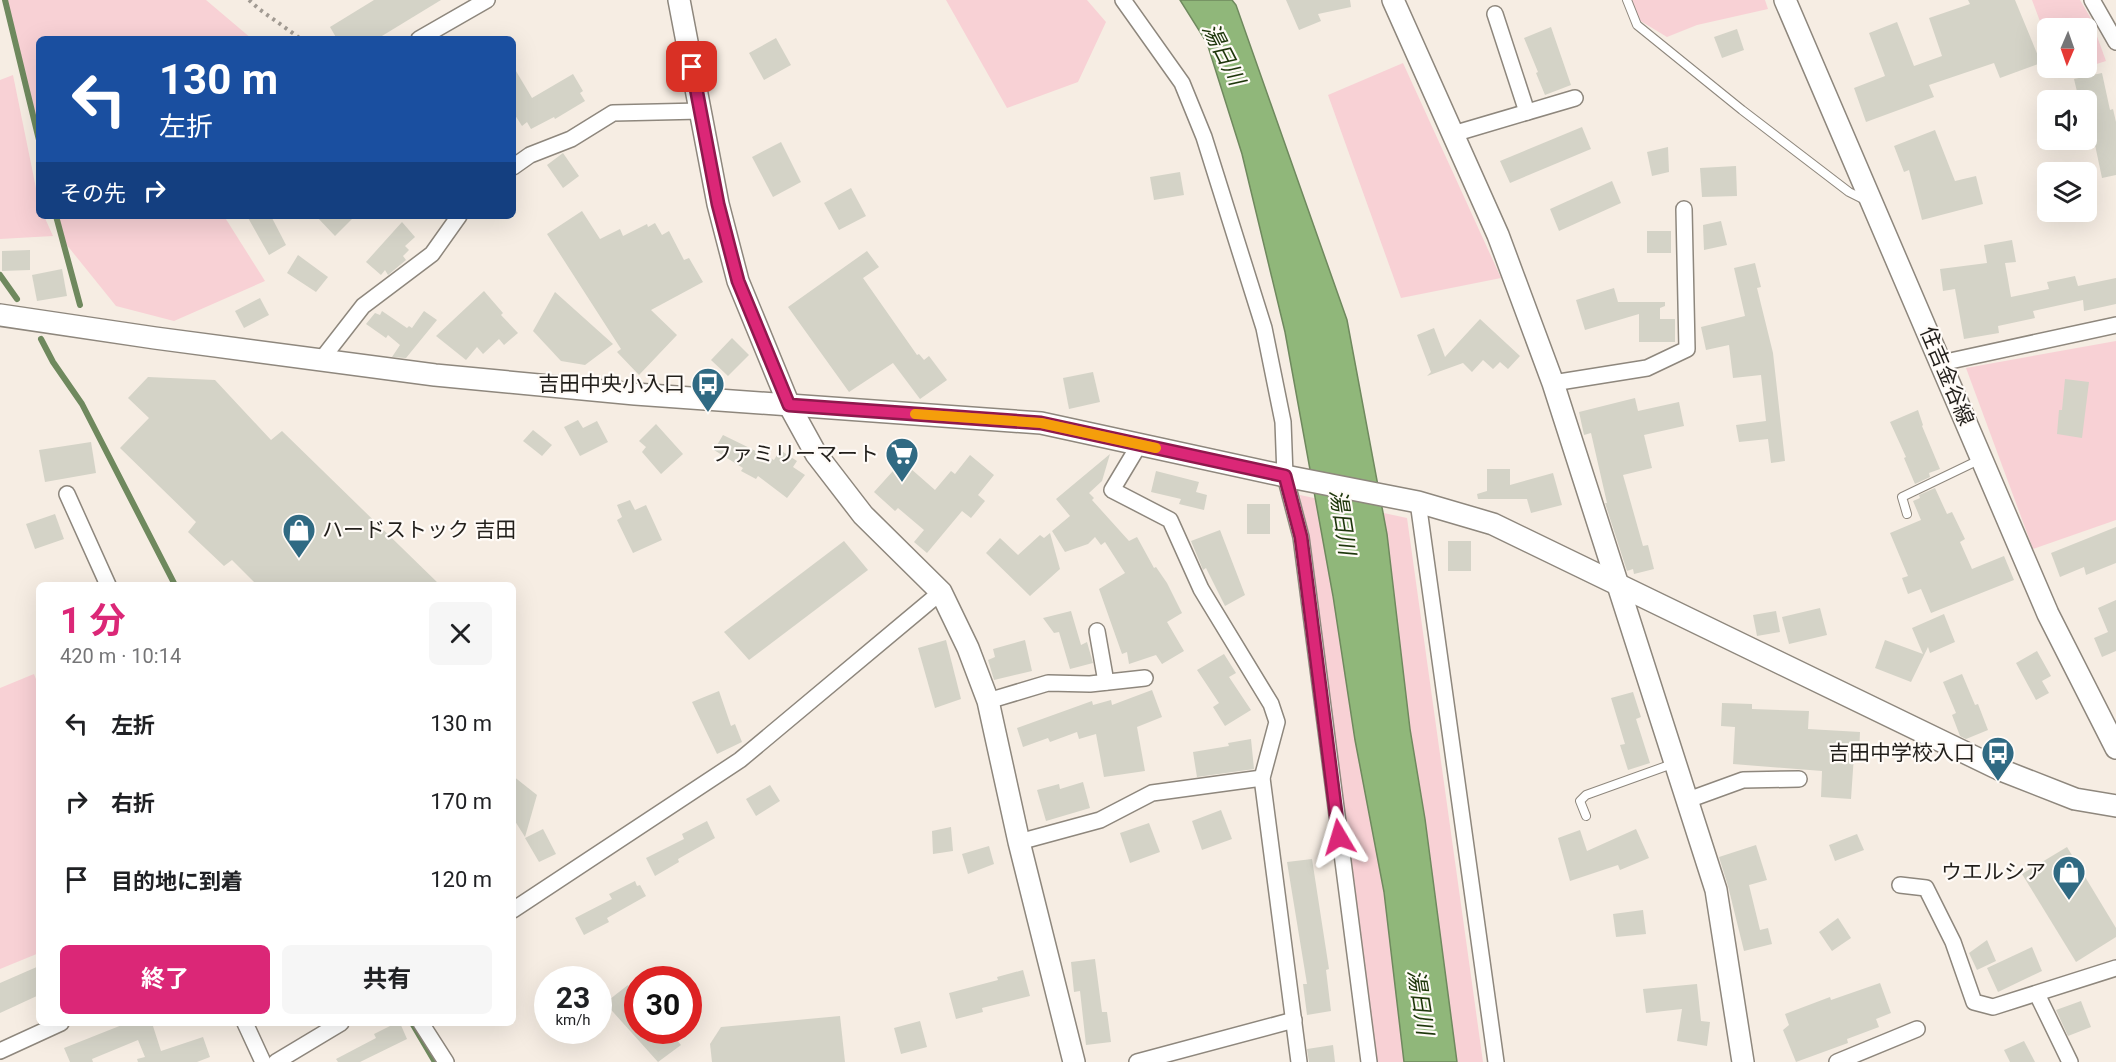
<!DOCTYPE html>
<html lang="ja">
<head>
<meta charset="utf-8">
<style>
	body { margin:0; font-family:Roboto,"Noto Sans JP",sans-serif; background:#f6f6f6; color:#202124; height:100vh; display:flex; flex-direction:column; font-size:22px; white-space:nowrap }
	* { box-sizing:border-box; margin:0 }
	p { font-size:20px; color:#757577 }
	.icon { flex:none; width:33px; height:33px; fill:none; stroke:currentColor; stroke-width:2; stroke-linecap:round; stroke-linejoin:round }
	.map { position:relative; flex:1; overflow:hidden }
	.details { position:absolute; left:36px; top:582px; width:480px; height:444px; display:flex; flex-direction:column; background:#fff; border-radius:9px; box-shadow:0 6px 24px #0002 }
	.details>* { flex:none }
	.top-card { position:absolute; left:36px; top:36px; width:480px; height:183px; border-radius:9px; box-shadow:0 6px 24px #0002; background:#1a4fa0; color:#fff; overflow:hidden }
	.needle { width:39px; rotate:182deg }
	.fabs { position:absolute; left:2037px; top:18px; display:grid; gap:12px }
	.fabs a { display:grid; place-items:center; width:60px; height:60px; border-radius:9px; background:#fff; box-shadow:0 6px 24px #0002; font-size:30px }
	.speed { position:absolute; left:534px; top:966px; display:flex; gap:12px; font-size:30px; font-weight:700; text-align:center }
	.speed>* { display:grid; place-content:center; width:78px; height:78px; border-radius:50%; background:#fff; box-shadow:0 6px 24px #0002; line-height:1 }
	.speed small { font-size:15px; font-weight:400 }
	.speed .limit { border:9px solid #d22; background:#fff; color:#111 }
	.pin { position:absolute; display:grid; place-items:center; width:51px; height:51px; color:#fff; margin:-26px; border-radius:12px; box-shadow:0 3px 9px #0006 }
	.me { position:absolute; width:66px; margin:-33px; rotate:353deg; stroke-linejoin:round; filter:drop-shadow(0 0 4px #0008) }
	.turn { display:flex; align-items:center; gap:21px; height:126px; padding:0 24px; font-size:27px }
	.turn .icon { width:78px; height:78px; stroke-width:2.5 }
	.turn b { display:block; font-size:42px; line-height:51px }
	.then { display:flex; align-items:center; height:57px; padding:0 24px; background:#0003; gap:12px; font-size:22px }
	.round { display:grid; place-items:center; flex:none; width:63px; height:63px; border-radius:9px; background:#f6f6f6 }
	.summary { display:flex; align-items:center; justify-content:space-between; height:102px; padding:0 24px }
	h1 { font-size:36px; font-weight:700; line-height:45px; color:#db2777 }
	.button { display:flex; gap:12px; margin-top:auto; padding:12px 24px }
	.button a { flex:1; height:69px; border-radius:9px; background:#db2777; color:#fff; font-size:24px; font-weight:700; line-height:69px; text-align:center }
	.button a+a { background:#f6f6f6; color:#202124 }
	ul { padding:0; list-style:none }
	li { display:flex; align-items:center; gap:18px; height:78px; padding:0 24px }
	li div { flex:1 }
	li b { display:block; font-size:22px }
	li em { font-style:normal }
	.map>svg:first-child { display:block }
	.green { fill:#f8d1d5 }
	.water { fill:#90b77a; stroke:#6f895e; stroke-width:1.5 }
	.lines { fill:none; stroke-linecap:round; stroke-linejoin:round }
	.stream { stroke:#6f895e; stroke-width:6 }
	.building { fill:#d4d3c7 }
	.lane-casing { stroke:#8e877d; stroke-width:10 }
	.street-casing { stroke:#8e877d; stroke-width:18 }
	.secondary-casing { stroke:#8e877d; stroke-width:24 }
	.path { stroke:#a19a92; stroke-width:4; stroke-dasharray:3 4.5; stroke-linecap:butt }
	.lane { stroke:#fff; stroke-width:8 }
	.street { stroke:#fff; stroke-width:15 }
	.secondary { stroke:#fff; stroke-width:21 }
	.route-casing { stroke:#8e194d; stroke-width:15 }
	.route { stroke:#db2777; stroke-width:10 }
	.slow { stroke:#f59e0b; stroke-width:10 }
	.labels { text-anchor:middle; stroke-width:4.5; stroke-linejoin:round; paint-order:stroke }
	.street-label { font-size:21px; fill:#221f1b; stroke:#fffbf7 }
	.poi-label { font-size:21px; fill:#221f1b; stroke:#fffbf7; text-anchor:end }
	.water-label { font-size:22px; font-style:italic; fill:#1d360a; stroke:#fffbf7 }
</style>
</head>
<body>
<div class="map">
<svg width="2116" height="1062" viewBox="0 0 2116 1062">
	<rect width="100%" height="100%" fill="#f6ede3"/>
	<!-- green -->
	<g class="green">
		<polygon points="7,0 206,0 252,39 39,39 39,139"/>
		<polygon points="946,0 1087,0 1106,22 1078,82 1007,108"/>
		<polygon points="1627,0 1765,0 1768,9 1697,25 1667,37 1634,17"/>
		<polygon points="2032,0 2080,0 2090,17 2106,61 2087,67 2086,28 2048,28 2047,40"/>
		<polygon points="1403,63 1501,278 1401,298 1328,95"/>
		<polygon points="13,75 39,203 39,216 44,216 53,236 0,239 0,80"/>
		<polygon points="56,216 224,216 265,281 174,321 116,306 62,239"/>
		<polygon points="2116,341 2116,520 2033,549 1966,368"/>
		<polygon points="1300,495 1407,518 1483,1062 1370,1062 1334,753"/>
		<polygon points="34,674 39,687 39,953 0,969 0,688"/>
	</g>
	<!-- water -->
	<polygon class="water" points="1180,0 1232,0 1236,5 1347,320 1387,534 1410,729 1425,819 1457,1062 1404,1062 1384,892 1355,740 1333,596 1285,332 1242,154 1207,43"/>
	<g class="lines">
		<!-- stream -->
		<g class="stream">
			<polyline points="5,0 39,140"/>
			<polyline points="56,216 80,305"/>
			<polyline points="0,275 17,299"/>
			<polyline points="41,339 53,362 82,404 175,585"/>
			<polyline points="412,1023 435,1062"/>
		</g>
	</g>
	<!-- building -->
	<g class="building">
		<polygon points="374,0 441,0 377,39 337,39 330,27"/>
		<polygon points="1286,0 1350,0 1351,7 1318,14 1321,21 1299,30"/>
		<polygon points="1968,0 2015,0 2041,63 2000,78 1994,63 1929,85 1934,97 1866,122 1854,88 1885,76 1869,33 1897,22 1914,66 1942,56 1929,18 1970,4"/>
		<polygon points="1551,27 1571,85 1545,95 1536,73 1538,72 1524,38"/>
		<polygon points="1737,29 1744,50 1722,58 1714,37"/>
		<polygon points="776,38 791,65 764,80 749,53"/>
		<polygon points="513,66 532,98 573,74 583,91 580,93 585,101 555,119 554,117 531,129 527,122 522,126 513,112"/>
		<polygon points="2102,73 2110,110 2113,109 2116,122 2116,175 2102,178 2094,140 2091,140 2086,121 2086,100 2079,100 2074,79"/>
		<polygon points="1582,127 1591,149 1510,183 1500,161"/>
		<polygon points="1935,130 1955,181 1976,176 1983,204 1922,220 1909,170 1904,172 1894,146"/>
		<polygon points="781,142 801,182 773,197 752,157"/>
		<polygon points="1668,147 1669,172 1652,176 1647,152"/>
		<polygon points="563,153 579,176 563,188 547,165"/>
		<polygon points="1736,166 1737,196 1702,197 1700,168"/>
		<polygon points="1180,172 1184,195 1154,200 1150,177"/>
		<polygon points="1612,181 1621,203 1559,231 1550,209"/>
		<polygon points="851,188 866,216 839,230 824,203"/>
		<polygon points="582,211 600,239 620,229 623,236 647,224 648,227 655,223 662,235 669,231 684,260 689,258 703,282 651,310 677,335 639,375 617,352 621,349 547,234"/>
		<polygon points="247,216 271,216 286,245 269,255"/>
		<polygon points="316,216 355,216 335,236"/>
		<polygon points="1721,221 1727,245 1704,250 1703,225"/>
		<polygon points="402,222 415,237 405,246 409,250 403,256 406,260 388,275 385,270 381,275 366,262"/>
		<rect x="1647" y="231" width="24" height="22"/>
		<polygon points="2012,240 2016,262 2005,263 2011,297 2049,289 2047,282 2075,276 2078,286 2116,278 2116,304 2084,311 2083,300 2033,311 2035,318 1998,326 1999,333 1964,339 1955,289 1943,291 1940,269 1987,263 1984,245"/>
		<polygon points="30,250 30,270 2,271 2,251"/>
		<polygon points="867,251 879,267 863,278 917,355 919,354 924,360 929,356 947,380 920,399 893,363 849,392 788,307"/>
		<polygon points="298,255 328,277 316,292 287,273"/>
		<polygon points="1755,263 1761,287 1757,288 1773,353 1785,461 1771,463 1768,439 1739,442 1736,425 1766,421 1761,375 1733,378 1729,345 1706,350 1701,327 1745,316 1734,268"/>
		<polygon points="62,269 67,296 37,301 32,275"/>
		<polygon points="1614,288 1618,302 1665,302 1665,306 1660,308 1660,319 1675,319 1675,342 1639,342 1639,314 1585,330 1576,300"/>
		<polygon points="484,291 503,313 501,315 518,333 504,345 499,339 483,354 477,347 466,360 436,336"/>
		<polygon points="555,292 613,344 585,365 561,361 533,331"/>
		<polygon points="260,298 269,315 244,328 235,311"/>
		<polygon points="382,311 407,328 409,326 412,328 424,311 437,320 406,358 392,357 400,345 388,335 386,338 366,324 375,313 380,315"/>
		<polygon points="1480,319 1520,356 1508,369 1500,362 1493,369 1483,360 1472,372 1463,363 1427,376 1431,372 1417,335 1434,328 1445,357"/>
		<polygon points="732,338 749,355 728,376 711,360"/>
		<polygon points="1093,372 1100,402 1069,409 1063,378"/>
		<polygon points="148,377 215,380 271,440 282,431 440,585 257,585 232,560 224,566 188,532 196,522 120,448 149,418 128,398"/>
		<polygon points="2065,379 2089,382 2082,438 2057,434 2059,410 2062,410"/>
		<polygon points="1635,398 1638,411 1679,402 1684,426 1644,435 1652,468 1623,475 1643,546 1648,545 1654,569 1634,574 1633,569 1627,571 1605,503 1607,503 1591,433 1584,435 1579,412"/>
		<polygon points="1918,410 1923,425 1922,426 1940,469 1929,473 1930,477 1915,484 1904,458 1906,457 1890,422"/>
		<polygon points="578,420 583,428 597,421 608,442 580,456 564,427"/>
		<polygon points="656,424 683,454 661,474 642,452 646,447 639,441"/>
		<polygon points="533,430 552,445 542,456 523,441"/>
		<polygon points="723,435 774,460 780,450 797,461 793,467 805,475 787,498 758,476 756,479 741,471 743,468 714,450"/>
		<polygon points="91,442 96,473 45,482 39,450"/>
		<polygon points="1110,454 1102,481 1089,493 1094,498 1092,500 1129,541 1137,537 1154,568 1156,567 1167,583 1182,613 1167,622 1184,651 1162,664 1156,655 1129,664 1127,652 1122,654 1099,589 1125,573 1105,542 1101,545 1095,537 1088,544 1065,552 1052,531 1070,516 1056,499"/>
		<polygon points="970,455 994,475 978,495 985,501 971,518 962,511 927,553 914,542 924,530 898,508 895,511 874,492 902,461 935,490 951,471 955,474"/>
		<polygon points="1487,469 1510,469 1510,485 1553,473 1562,505 1531,513 1527,499 1478,499 1477,494 1487,491"/>
		<polygon points="1156,471 1199,482 1196,492 1207,495 1204,510 1179,504 1181,499 1151,492"/>
		<polygon points="1935,488 1947,514 1952,512 1965,539 1960,542 1972,569 2004,556 2014,580 1931,613 1921,589 1908,594 1902,578 1908,576 1890,533 1921,520 1913,501 1920,498 1919,495"/>
		<polygon points="630,500 635,510 646,505 662,540 633,553 617,520 622,517 617,505"/>
		<rect x="1247" y="504" width="23" height="30"/>
		<polygon points="55,514 64,539 35,549 26,524"/>
		<polygon points="2116,527 2116,563 2086,575 2084,567 2060,577 2051,553"/>
		<polygon points="1220,530 1245,595 1225,606 1206,568 1203,570 1191,541"/>
		<polygon points="1050,533 1060,569 1030,596 986,553 1000,538 1018,555 1040,535 1044,538"/>
		<polygon points="844,541 868,570 749,660 724,632"/>
		<rect x="1448" y="541" width="23" height="30"/>
		<polygon points="2116,600 2116,651 2102,657 2094,638 2108,632 2098,608"/>
		<polygon points="1820,608 1827,635 1789,644 1782,617"/>
		<polygon points="1071,611 1081,645 1087,642 1093,663 1070,669 1059,632 1054,633 1043,618"/>
		<polygon points="1776,611 1780,632 1757,636 1753,615"/>
		<polygon points="1944,614 1955,642 1930,653 1928,647 1911,682 1875,668 1885,640 1923,654 1912,628"/>
		<polygon points="946,640 961,699 935,708 918,648"/>
		<polygon points="1025,640 1032,671 994,680 988,660 995,657 993,649"/>
		<polygon points="2037,651 2051,676 2042,681 2049,693 2036,700 2016,663"/>
		<polygon points="1224,654 1236,673 1229,677 1251,710 1225,726 1213,707 1219,703 1197,670"/>
		<polygon points="1962,674 1975,705 1978,704 1988,730 1966,739 1960,736 1952,715 1956,713 1943,682"/>
		<polygon points="1152,690 1162,717 1137,727 1145,771 1104,777 1096,734 1079,739 1077,732 1050,742 1048,738 1023,747 1017,728 1092,701 1093,705 1111,700 1112,705"/>
		<polygon points="719,691 731,726 735,724 742,742 717,754 692,702"/>
		<polygon points="1633,692 1641,717 1636,719 1650,763 1628,770 1620,745 1625,744 1611,698"/>
		<polygon points="1722,703 1752,704 1752,709 1809,711 1808,729 1860,732 1859,755 1854,755 1851,799 1821,797 1822,771 1733,764 1735,727 1721,726"/>
		<polygon points="1251,739 1254,769 1197,777 1193,752 1229,746 1228,743"/>
		<polygon points="513,776 537,795 525,837 513,818"/>
		<polygon points="1083,782 1090,808 1046,821 1037,790 1059,784 1060,789"/>
		<polygon points="770,785 780,801 756,816 746,799"/>
		<polygon points="1221,810 1232,839 1202,850 1192,821"/>
		<polygon points="707,821 715,838 678,859 679,862 655,876 646,858 684,839 682,834"/>
		<polygon points="1149,823 1160,852 1130,863 1120,833"/>
		<polygon points="951,827 953,851 933,854 932,831"/>
		<polygon points="543,829 556,854 539,862 525,838"/>
		<polygon points="1636,829 1649,858 1620,870 1618,865 1570,881 1558,838 1580,830 1587,851"/>
		<polygon points="1857,834 1864,850 1835,861 1829,845"/>
		<polygon points="1756,845 1767,880 1749,885 1760,930 1768,928 1772,944 1744,951 1728,886 1719,857"/>
		<polygon points="989,846 994,864 968,874 962,854"/>
		<polygon points="2067,847 2116,928 2116,937 2076,962 2022,874"/>
		<polygon points="1312,859 1329,969 1326,970 1331,1011 1307,1015 1303,984 1307,984 1287,862"/>
		<polygon points="635,881 637,886 640,885 646,896 607,918 609,922 584,935 575,918 612,899 609,894"/>
		<polygon points="1643,910 1646,934 1616,937 1613,914"/>
		<polygon points="1838,918 1851,938 1832,951 1819,932"/>
		<polygon points="1987,940 1996,961 1977,970 1969,953"/>
		<polygon points="2032,947 2042,971 1998,992 1987,968"/>
		<polygon points="1095,959 1102,1012 1107,1012 1111,1042 1086,1045 1080,991 1074,992 1071,962"/>
		<polygon points="39,966 39,995 0,1013 0,983"/>
		<polygon points="1023,970 1030,996 982,1008 983,1012 956,1019 949,993 998,980 997,977"/>
		<polygon points="1880,983 1891,1013 1876,1019 1879,1027 1847,1039 1848,1043 1796,1062 1783,1030 1789,1025 1785,1014 1830,997 1831,1000"/>
		<polygon points="1697,984 1701,1021 1710,1022 1707,1046 1677,1041 1682,1009 1646,1013 1643,989"/>
		<polygon points="628,985 638,996 638,1030 668,1030 681,1045 658,1062 605,1003"/>
		<polygon points="2081,1001 2091,1027 2068,1036 2056,1010"/>
		<polygon points="840,1016 845,1062 712,1062 710,1044 721,1027"/>
		<polygon points="920,1021 927,1047 901,1054 894,1028"/>
		<polygon points="127,1023 152,1023 161,1051 203,1037 210,1057 197,1062 138,1062 137,1059 145,1057 138,1040 92,1059 93,1062 70,1062 64,1048"/>
		<polygon points="396,1023 400,1023 407,1039 360,1062 338,1062 336,1059 376,1038 374,1034"/>
		<polygon points="2024,1041 2035,1062 2010,1062 2004,1050"/>
		<polygon points="1333,1045 1335,1062 1309,1062 1307,1049"/>
	</g>
	<g class="lines">
		<defs>
			<g id="lane">
				<polyline points="1627,0 1637,25 1742,110 1849,192 1867,201"/>
				<polyline points="1907,514 1902,497 1981,459"/>
				<polyline points="1586,816 1580,801 1586,795 1675,763"/>
			</g>
			<g id="street">
				<polyline points="1123,0 1182,83 1204,137 1264,328 1283,422 1285,476 1301,537 1369,1062"/>
				<polyline points="2092,0 2116,42"/>
				<polyline points="1495,14 1527,112"/>
				<polyline points="419,39 487,0"/>
				<polyline points="1453,134 1575,98"/>
				<polyline points="513,167 530,155 571,139 613,113 701,111"/>
				<polyline points="321,360 363,306 432,254 459,216"/>
				<polyline points="1941,363 2116,325"/>
				<polyline points="1553,383 1647,368 1687,349 1684,209"/>
				<polyline points="1139,445 1112,490 1170,520 1201,589 1271,704 1277,722 1262,778 1299,1062"/>
				<polyline points="67,494 108,585"/>
				<polyline points="1418,502 1496,1062"/>
				<polyline points="1097,631 1106,682"/>
				<polyline points="988,701 1048,683 1090,684 1145,678"/>
				<polyline points="1688,800 1743,780 1799,779"/>
				<polyline points="1019,842 1100,820 1152,793 1262,778"/>
				<polyline points="1900,885 1926,888 1953,942 1974,1002 1993,1007 2116,968"/>
				<polyline points="513,910 740,760 941,592"/>
				<polyline points="2037,994 2070,1062"/>
				<polyline points="245,1023 263,1062"/>
				<polyline points="421,1023 446,1062"/>
				<polyline points="0,1051 61,1023"/>
				<polyline points="276,1062 341,1023"/>
				<polyline points="1137,1062 1294,1020"/>
				<polyline points="1837,1062 1917,1029"/>
			</g>
			<g id="secondary">
				<polyline points="679,0 718,204 738,281 789,405 816,454 863,515 941,592 968,648 988,701 1019,842 1074,1062"/>
				<polyline points="1393,0 1498,235 1553,383 1716,890 1743,1062"/>
				<polyline points="1785,0 2048,614 2116,748"/>
				<polyline points="0,315 155,338 435,375 635,394 1041,423 1285,476 1418,502 1493,524 2001,770 2075,799 2116,806"/>
			</g>
		</defs>
		<!-- lane casing -->
		<use href="#lane" class="lane-casing"/>
		<!-- street casing -->
		<use href="#street" class="street-casing"/>
		<!-- secondary casing -->
		<use href="#secondary" class="secondary-casing"/>
		<!-- path -->
		<polyline class="path" points="249,0 259,9 301,39"/>
		<!-- lane -->
		<use href="#lane" class="lane"/>
		<!-- street -->
		<use href="#street" class="street"/>
		<!-- secondary -->
		<use href="#secondary" class="secondary"/>
	</g>
	<g class="lines">
		<defs>
			<polyline id="route" points="692,67 718,204 738,281 789,405 1041,423 1285,476 1301,537 1339,837"/>
		</defs>
		<!-- route casing -->
		<use href="#route" class="route-casing"/>
		<!-- route -->
		<use href="#route" class="route"/>
		<!-- slow -->
		<polyline class="slow" points="915,414 1041,423 1156,448"/>
	</g>
	<!-- icons -->
	<defs>
		<symbol id="bus-pin" viewBox="-11 -11 22 30"><path d="M0 17L-7.5 6A9.5 9.5 0 1 1 7.5 6Z" fill="#306a83" stroke="#fffbf7"/><path d="M-5-6H5V4H4V6H2V4H-2V6H-4V4H-5ZM-3.5-4V0h7V-4ZM-3.5 1.2v1.5H-2V1.2ZM2 1.2v1.5H3.5V1.2Z" fill="#fff"/></symbol>
		<symbol id="supermarket-pin" viewBox="-11 -11 22 30"><path d="M0 17L-7.5 6A9.5 9.5 0 1 1 7.5 6Z" fill="#306a83" stroke="#fffbf7"/><path d="M-6-5.5h2.5l.6 2H6L4.5 2H-2.5L-4.4-4H-6ZM-1.5 3.2a1.3 1.3 0 1 0 .1 0ZM3 3.2a1.3 1.3 0 1 0 .1 0Z" fill="#fff"/></symbol>
		<symbol id="shop-pin" viewBox="-11 -11 22 30"><path d="M0 17L-7.5 6A9.5 9.5 0 1 1 7.5 6Z" fill="#306a83" stroke="#fffbf7"/><path d="M-5-2.5h2.3a2.7 3.5 0 0 1 5.4 0H5L5.5 6h-11ZM-1.5-2.5h3a1.5 2.3 0 0 0-3 0Z" fill="#fff"/></symbol>
	</defs>
	<g fill-rule="evenodd">
		<use href="#bus-pin" x="689" y="365" width="38" height="52"/>
		<use href="#supermarket-pin" x="883" y="435" width="38" height="52"/>
		<use href="#shop-pin" x="280" y="511" width="38" height="52"/>
		<use href="#bus-pin" x="1979" y="734" width="38" height="52"/>
		<use href="#shop-pin" x="2050" y="853" width="38" height="52"/>
	</g>
	<g class="labels">
		<!-- street labels -->
		<g class="street-label">
			<text transform="translate(1947 376) rotate(67)" y="7">住吉金谷線</text>
		</g>
		<!-- poi labels -->
		<g class="poi-label">
			<text x="685" y="391">吉田中央小入口</text>
			<text x="879" y="461">ファミリーマート</text>
			<text x="322" y="537" text-anchor="start">ハードストック 吉田</text>
			<text x="1975" y="760">吉田中学校入口</text>
			<text x="2046" y="879">ウエルシア</text>
		</g>
		<!-- water labels -->
		<g class="water-label">
			<text transform="translate(1224 54) rotate(63)" y="8">湯日川</text>
			<text transform="translate(1343 522) rotate(81)" y="8">湯日川</text>
			<text transform="translate(1421 1002) rotate(81)" y="8">湯日川</text>
		</g>
	</g>
</svg>
<div class="fabs">
<a><svg class="needle" viewBox="-14 -14 28 28"><path d="M0-13l5 13h-10z" fill="#e53935"/><path d="M0 13l5-13h-10z" fill="#757577"/></svg></a>
<a><svg class="icon" aria-label="sound" viewBox="0 0 24 24"><path d="M4 9h4l5-4v14l-5-4H4zM17 9q2 3 0 6"/></svg></a>
<a><svg class="icon" aria-label="layers" viewBox="0 0 24 24"><path d="M12 4l9 5-9 5-9-5zM3 14l9 5 9-5"/></svg></a>
</div>
<div class="speed"><div>23<small>km/h</small></div><div class="limit">30</div></div>
<div class="pin" style="left:692px;top:67px;background:#d93025"><svg class="icon" aria-label="arrive" viewBox="0 0 24 24"><path d="M6 21V4h12l-3 4 3 4H6"/></svg></div>
<svg class="me" style="left:1339px;top:837px" viewBox="-20 -20 40 40"><path d="M0-17L14 15 0 8-14 15z" fill="#db2777" stroke="#fff" stroke-width="4"/></svg>
<div class="top-card">
<div class="turn"><svg class="icon" aria-label="left" viewBox="0 0 24 24"><path d="M17 20v-9H6M10 6l-5 5 5 5"/></svg><div><b>130 m</b>左折</div></div>
<div class="then">その先<svg class="icon" aria-label="right" viewBox="0 0 24 24"><path d="M7 20v-9h11M14 6l5 5-5 5"/></svg></div>
</div>
<section class="details">
<div class="summary"><div><h1>1 分</h1><p>420 m · 10:14</p></div><a class="round"><svg class="icon" aria-label="close" viewBox="0 0 24 24"><path d="M6 6l12 12M18 6L6 18"/></svg></a></div>
<ul>
<li><svg class="icon" aria-label="left" viewBox="0 0 24 24"><path d="M17 20v-9H6M10 6l-5 5 5 5"/></svg><div><b>左折</b></div><em>130 m</em></li>
<li><svg class="icon" aria-label="right" viewBox="0 0 24 24"><path d="M7 20v-9h11M14 6l5 5-5 5"/></svg><div><b>右折</b></div><em>170 m</em></li>
<li><svg class="icon" aria-label="arrive" viewBox="0 0 24 24"><path d="M6 21V4h12l-3 4 3 4H6"/></svg><div><b>目的地に到着</b></div><em>120 m</em></li>
</ul>
<div class="button"><a>終了</a><a>共有</a></div>
</section>
</div>
</body>
</html>
